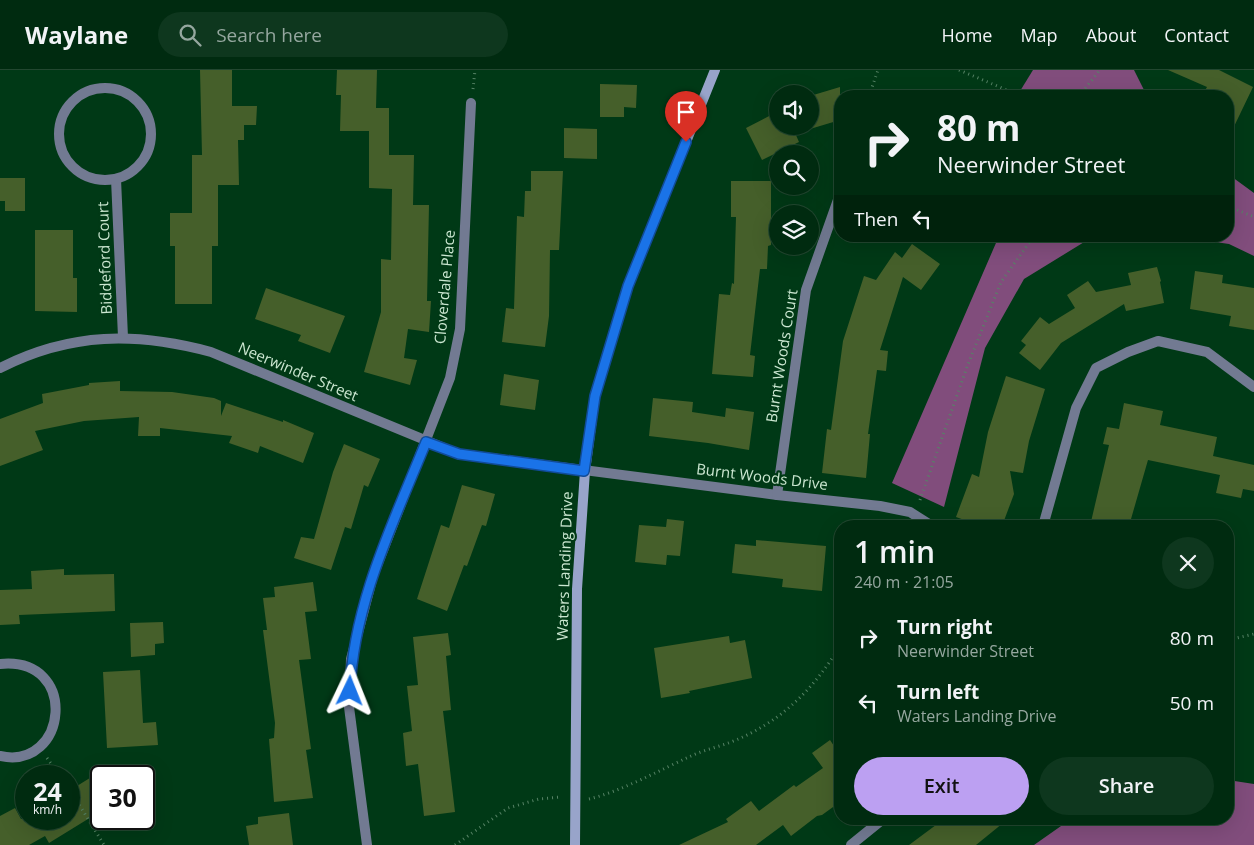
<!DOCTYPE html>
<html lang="en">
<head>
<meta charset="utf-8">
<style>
	body { margin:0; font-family:"Open Sans",sans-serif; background:#0e371e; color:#f1f3f6; height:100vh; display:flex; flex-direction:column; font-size:19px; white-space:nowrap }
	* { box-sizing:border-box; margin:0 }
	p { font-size:16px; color:#95a79f }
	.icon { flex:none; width:28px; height:28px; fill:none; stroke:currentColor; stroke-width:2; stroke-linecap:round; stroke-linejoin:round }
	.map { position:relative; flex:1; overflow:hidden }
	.details { position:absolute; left:834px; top:450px; width:400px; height:305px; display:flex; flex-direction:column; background:#002b10; border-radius:20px; box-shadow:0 5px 20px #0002,0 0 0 1px #224730 }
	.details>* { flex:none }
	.guide { position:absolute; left:834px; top:20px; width:400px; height:152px; border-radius:20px; box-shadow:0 5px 20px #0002,0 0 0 1px #224730; background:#002b10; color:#f1f3f6; overflow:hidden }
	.fabs { position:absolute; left:769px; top:15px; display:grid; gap:10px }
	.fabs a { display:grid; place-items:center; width:50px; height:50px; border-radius:50%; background:#002b10; box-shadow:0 5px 20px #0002,0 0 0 1px #224730; font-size:25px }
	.speed { position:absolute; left:15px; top:695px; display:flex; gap:10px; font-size:25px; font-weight:700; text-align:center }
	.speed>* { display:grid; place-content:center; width:65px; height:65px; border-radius:50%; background:#002b10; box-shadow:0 5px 20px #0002,0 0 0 1px #224730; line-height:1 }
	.speed small { font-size:12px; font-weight:400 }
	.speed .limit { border:2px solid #111; border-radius:8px; background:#fff; color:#111 }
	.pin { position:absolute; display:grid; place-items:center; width:42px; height:42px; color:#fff; margin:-51px -21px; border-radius:50% 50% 50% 0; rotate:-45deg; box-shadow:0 0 5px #0007 }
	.pin .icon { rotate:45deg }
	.me { position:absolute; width:55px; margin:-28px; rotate:2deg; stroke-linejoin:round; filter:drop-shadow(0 0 4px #0008) }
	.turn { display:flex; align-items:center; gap:18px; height:105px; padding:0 20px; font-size:22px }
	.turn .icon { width:65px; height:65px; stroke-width:2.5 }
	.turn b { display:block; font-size:35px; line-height:42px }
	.then { display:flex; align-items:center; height:48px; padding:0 20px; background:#0003; gap:10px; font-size:19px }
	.round { display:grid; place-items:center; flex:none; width:52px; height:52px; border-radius:26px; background:#0e371e }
	.summary { display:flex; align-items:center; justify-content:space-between; height:85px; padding:0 20px }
	h1 { font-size:30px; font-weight:600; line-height:38px }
	.cta { display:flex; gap:10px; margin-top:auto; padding:10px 20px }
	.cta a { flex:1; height:58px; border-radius:30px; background:#bca0f2; color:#111; font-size:20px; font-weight:600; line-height:58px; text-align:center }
	.cta a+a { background:#0e371e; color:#f1f3f6 }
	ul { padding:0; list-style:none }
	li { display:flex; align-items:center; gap:15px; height:65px; padding:0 20px }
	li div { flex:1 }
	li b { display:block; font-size:19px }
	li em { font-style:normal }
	header { display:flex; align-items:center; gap:30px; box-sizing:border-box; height:70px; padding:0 25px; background:#002b10; border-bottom:1px solid #224730 }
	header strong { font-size:24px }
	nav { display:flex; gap:28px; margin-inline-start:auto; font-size:18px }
	.search { width:350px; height:45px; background:#0e371e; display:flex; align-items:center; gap:12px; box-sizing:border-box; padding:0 18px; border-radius:28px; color:#95a79f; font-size:19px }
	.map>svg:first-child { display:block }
	.forest { fill:#814d7c }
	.building { fill:#455f2a }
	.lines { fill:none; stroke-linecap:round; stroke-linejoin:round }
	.path { stroke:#568366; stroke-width:3; stroke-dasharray:1 4; stroke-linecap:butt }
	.street { stroke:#727a92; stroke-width:10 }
	.secondary { stroke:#98a4ca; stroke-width:10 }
	.route-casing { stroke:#114b97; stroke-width:12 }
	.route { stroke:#1a73e8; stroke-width:9 }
	.labels { text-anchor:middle; stroke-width:4.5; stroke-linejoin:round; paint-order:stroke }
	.street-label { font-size:15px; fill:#cbe7d1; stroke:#003916 }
</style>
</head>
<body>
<header>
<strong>Waylane</strong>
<div class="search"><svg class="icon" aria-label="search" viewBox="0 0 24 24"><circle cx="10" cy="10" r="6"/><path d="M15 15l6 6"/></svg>Search here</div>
<nav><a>Home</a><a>Map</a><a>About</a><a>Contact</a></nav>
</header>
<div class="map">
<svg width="1254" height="775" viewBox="0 0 1254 775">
	<rect width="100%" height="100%" fill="#003916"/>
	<!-- forest -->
	<g class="forest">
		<polygon points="1033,0 1134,0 1147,26 1017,26"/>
		<polygon points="1228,104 1254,123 1254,186 1229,174 1174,166 1228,166"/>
		<polygon points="999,166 1094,166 1024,209 985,278 944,437 892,413"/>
		<polygon points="1228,710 1254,714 1254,775 1034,775 1071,749 1228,749"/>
	</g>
	<!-- building -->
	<g class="building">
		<polygon points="200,0 232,0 232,36 257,36 256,55 244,55 244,70 238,70 239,115 218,115 218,176 212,176 212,234 175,234 175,176 170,176 170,143 192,143 192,85 202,85"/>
		<polygon points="337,0 377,0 376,38 389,38 389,85 414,85 413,135 429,135 427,231 431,231 429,262 408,259 404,288 417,290 410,315 364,302 381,242 381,189 391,190 392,119 369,118 369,61 340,61 341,25 336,25"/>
		<polygon points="1168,0 1219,0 1253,17 1228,69 1228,26 1202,26 1207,17"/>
		<polygon points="600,14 637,15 636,38 624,37 624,47 600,47"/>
		<polygon points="840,17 840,50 810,59 810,26"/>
		<polygon points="771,45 777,56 792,56 799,72 762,90 746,58"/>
		<polygon points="564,58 597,59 597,89 564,88"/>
		<polygon points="531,101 563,101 559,180 550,180 549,246 545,277 502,272 506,238 514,239 517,146 524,147 525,121 531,121"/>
		<polygon points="0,108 25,108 25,141 5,141 5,131 0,131"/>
		<polygon points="731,111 771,111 771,175 768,176 767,199 760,199 750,285 755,286 753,307 712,304 719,224 730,225 732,213 734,214 736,147 731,147"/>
		<polygon points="35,160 73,160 73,208 77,208 77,242 35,241"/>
		<polygon points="912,174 940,194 921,220 903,207 880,280 888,281 886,301 877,300 868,364 870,364 866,408 822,403 827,359 831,360 843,271 864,206 876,210 895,182 902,188"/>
		<polygon points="1157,197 1161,211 1160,212 1164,233 1126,241 1124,234 1061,273 1040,300 1019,283 1026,275 1021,271 1040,247 1049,254 1075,238 1067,225 1088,211 1096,222 1131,215 1128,203"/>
		<polygon points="1195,201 1223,205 1222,213 1254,218 1254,260 1229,256 1231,246 1190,239"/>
		<polygon points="266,218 345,246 330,283 298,271 301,265 255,249"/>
		<polygon points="504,304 539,310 535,340 500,335"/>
		<polygon points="1006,306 1045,319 1029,371 1023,403 1010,401 1014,424 1002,456 981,456 956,447 972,404 979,407 988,362"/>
		<polygon points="120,311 120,321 172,322 214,328 221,331 221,346 226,333 283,352 283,350 314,363 303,393 260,376 258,383 229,373 232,366 160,358 160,366 138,366 139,347 84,351 35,361 43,380 0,396 0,349 43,333 42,324 89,315 89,313"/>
		<polygon points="653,328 693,332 692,342 725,347 726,338 754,342 749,380 708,373 649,366"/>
		<polygon points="1124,333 1163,341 1160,355 1217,367 1213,386 1254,395 1254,421 1243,419 1241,428 1216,423 1220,405 1148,390 1129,456 1090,456 1109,375 1103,374 1107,357 1119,359"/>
		<polygon points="344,374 380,389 368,417 364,415 351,459 345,457 331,500 294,488 301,467 314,469 333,402"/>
		<polygon points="462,415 495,424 486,456 482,455 467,496 464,495 447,541 417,529 441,455 449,458"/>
		<polygon points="667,449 684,451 680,486 667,485 666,495 635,492 639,455 666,457"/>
		<polygon points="756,470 826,476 822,521 782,517 783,509 732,503 735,474 756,476"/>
		<polygon points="64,499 64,505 114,504 115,541 19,545 20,554 0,555 0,520 32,519 31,501"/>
		<polygon points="313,512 317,541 305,542 311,589 299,590 311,679 306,680 313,728 274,732 269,669 274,668 275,653 263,560 267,560 263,528 275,527 274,517"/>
		<polygon points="163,552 164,573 155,574 155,585 131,587 130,553"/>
		<polygon points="448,563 451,585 446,586 451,640 443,641 455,742 424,746 418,694 406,696 403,663 412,661 407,616 418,615 413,567"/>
		<polygon points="729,566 730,573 745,570 752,608 689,621 690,623 661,628 654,578"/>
		<polygon points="140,600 143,653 156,652 158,675 107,678 103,602"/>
		<polygon points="830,670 840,685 840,732 822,745 817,746 791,766 783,755 756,775 679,775 728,752 726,749 751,731 759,741 794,715 796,717 823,698 812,683"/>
		<polygon points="101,701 101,741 49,773 45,766 29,775 0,775 0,746 15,738 21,749 69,749 69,721"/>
		<polygon points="289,743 293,775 249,775 246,756 258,754 258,747"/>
		<polygon points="944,749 1008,749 976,775 909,775"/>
	</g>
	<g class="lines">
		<!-- path -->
		<g class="path">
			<polyline points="959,0 1021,26"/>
			<polyline points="473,19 475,0"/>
			<polyline points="869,26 878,0"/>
			<polyline points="1079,26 1100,0"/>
			<polyline points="1228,136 1254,147"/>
			<polyline points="920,430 967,297 1001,212 1034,166"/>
			<polyline points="1228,570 1254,564"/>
			<polyline points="47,688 60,706"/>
			<polyline points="69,718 104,775"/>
			<path d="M589,729C622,721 660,700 691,686C704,680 718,677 731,672C780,653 813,620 840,576"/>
			<polyline points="455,775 508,738 539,729 561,727"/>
		</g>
		<!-- street -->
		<g class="street">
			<circle cx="105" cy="64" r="46"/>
			<polyline points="116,109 123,267"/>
			<path d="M0,298C71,262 136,262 211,282L459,384L777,425L880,436L910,442L932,456"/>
			<polyline points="777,425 806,220 839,127"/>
			<polyline points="1043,456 1076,338 1096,298 1128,282 1158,271 1207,282 1254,317"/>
			<path d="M0,594C80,586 68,701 0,686"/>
			<polyline points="367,775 349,637 351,589 373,506 450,308 460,259 471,33"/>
			<polyline points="851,775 883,749"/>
		</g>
		<!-- secondary -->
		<polyline class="secondary" points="575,775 577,519 585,401 595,326 628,216 715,0"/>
	</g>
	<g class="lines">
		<defs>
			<path id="route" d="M350,621C353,534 394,451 426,372L459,384L584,401L595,326L628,216L686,72"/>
		</defs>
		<!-- route casing -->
		<use href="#route" class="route-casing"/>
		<!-- route -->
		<use href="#route" class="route"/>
	</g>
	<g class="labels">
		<!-- street labels -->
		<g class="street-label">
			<text transform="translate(105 188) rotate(-92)" y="5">Biddeford Court</text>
			<text transform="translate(445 217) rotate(-85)" y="5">Cloverdale Place</text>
			<text transform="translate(782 286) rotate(-81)" y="5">Burnt Woods Court</text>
			<text transform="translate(298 302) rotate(23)" y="5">Neerwinder Street</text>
			<text transform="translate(762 407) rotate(7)" y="5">Burnt Woods Drive</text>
			<text transform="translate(565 496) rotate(-88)" y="5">Waters Landing Drive</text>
		</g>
	</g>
</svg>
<div class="fabs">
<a><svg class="icon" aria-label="sound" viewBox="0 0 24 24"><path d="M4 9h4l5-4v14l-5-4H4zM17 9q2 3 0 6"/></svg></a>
<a><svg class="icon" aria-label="search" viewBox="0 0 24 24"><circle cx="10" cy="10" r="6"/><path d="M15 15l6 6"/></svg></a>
<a><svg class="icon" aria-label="layers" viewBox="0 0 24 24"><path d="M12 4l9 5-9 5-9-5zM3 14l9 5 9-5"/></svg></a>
</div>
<div class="speed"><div>24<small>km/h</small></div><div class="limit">30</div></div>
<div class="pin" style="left:686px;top:72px;background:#d93025"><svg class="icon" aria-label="arrive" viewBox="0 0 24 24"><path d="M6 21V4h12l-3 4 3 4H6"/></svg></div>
<svg class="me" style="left:350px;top:621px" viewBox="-20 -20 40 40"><path d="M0-17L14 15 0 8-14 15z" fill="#1a73e8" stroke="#fff" stroke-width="4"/></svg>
<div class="guide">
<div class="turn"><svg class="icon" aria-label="right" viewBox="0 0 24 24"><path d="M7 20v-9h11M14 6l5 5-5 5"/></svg><div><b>80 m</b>Neerwinder Street</div></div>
<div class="then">Then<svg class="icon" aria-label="left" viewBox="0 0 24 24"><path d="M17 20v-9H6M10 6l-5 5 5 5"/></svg></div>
</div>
<section class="details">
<div class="summary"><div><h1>1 min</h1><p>240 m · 21:05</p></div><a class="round"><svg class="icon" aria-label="close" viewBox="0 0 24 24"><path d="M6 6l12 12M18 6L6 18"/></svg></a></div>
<ul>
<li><svg class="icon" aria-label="right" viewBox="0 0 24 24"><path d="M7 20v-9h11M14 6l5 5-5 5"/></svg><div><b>Turn right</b><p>Neerwinder Street</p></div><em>80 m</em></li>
<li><svg class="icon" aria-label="left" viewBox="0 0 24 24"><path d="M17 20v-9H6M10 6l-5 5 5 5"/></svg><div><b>Turn left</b><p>Waters Landing Drive</p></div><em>50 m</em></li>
</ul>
<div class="cta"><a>Exit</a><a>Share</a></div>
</section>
</div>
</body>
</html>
